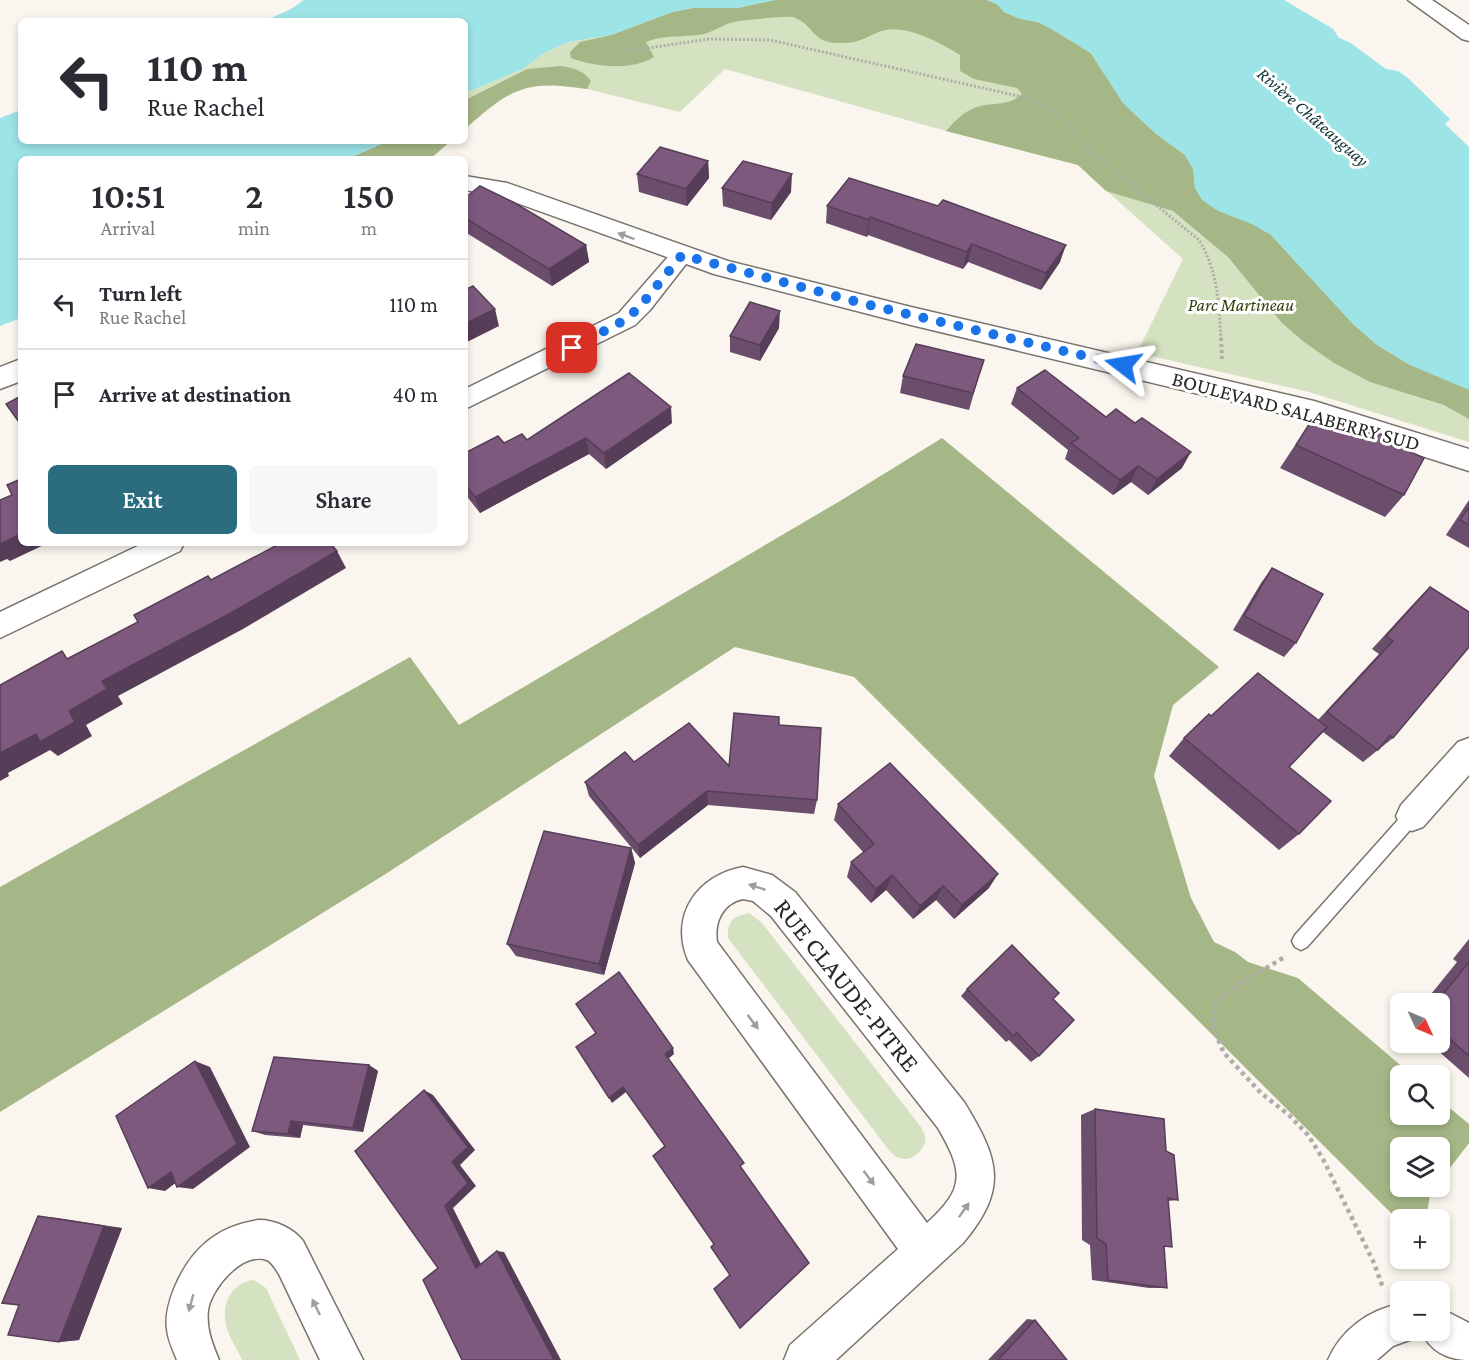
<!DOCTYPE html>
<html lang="en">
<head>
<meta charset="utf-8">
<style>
	body { margin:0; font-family:"Crimson Pro",serif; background:#f7f7f7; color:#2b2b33; height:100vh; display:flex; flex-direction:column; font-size:22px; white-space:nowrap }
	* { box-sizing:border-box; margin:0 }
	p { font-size:20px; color:#7c7c81 }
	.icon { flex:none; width:33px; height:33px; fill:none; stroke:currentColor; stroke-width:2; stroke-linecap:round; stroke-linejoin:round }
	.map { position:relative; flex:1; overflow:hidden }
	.sheet { position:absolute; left:18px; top:156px; width:450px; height:390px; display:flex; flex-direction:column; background:#fff; border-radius:9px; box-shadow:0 3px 9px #0003 }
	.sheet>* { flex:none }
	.top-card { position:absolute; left:18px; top:18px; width:450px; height:126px; border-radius:9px; box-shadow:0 3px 9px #0003; background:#fff; color:#2b2b33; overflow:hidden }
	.needle { width:39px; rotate:134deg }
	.fabs { position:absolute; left:1390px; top:993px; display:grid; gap:12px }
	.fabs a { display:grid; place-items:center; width:60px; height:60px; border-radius:9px; background:#fff; box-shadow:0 3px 9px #0003; font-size:30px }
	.pin { position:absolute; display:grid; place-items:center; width:51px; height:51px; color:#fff; margin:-26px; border-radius:12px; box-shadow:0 3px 9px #0006 }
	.me { position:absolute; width:66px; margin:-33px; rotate:284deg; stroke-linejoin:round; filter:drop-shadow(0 0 4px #0008) }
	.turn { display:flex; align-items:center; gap:21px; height:126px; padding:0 30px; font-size:27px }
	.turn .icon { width:78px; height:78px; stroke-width:2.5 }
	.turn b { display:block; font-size:42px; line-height:51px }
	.eta { display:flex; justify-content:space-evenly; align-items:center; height:102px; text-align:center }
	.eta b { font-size:36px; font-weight:600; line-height:42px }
	.button { display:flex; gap:12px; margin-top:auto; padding:12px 30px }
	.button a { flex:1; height:69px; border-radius:9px; background:#2b6d7f; color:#fff; font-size:24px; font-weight:600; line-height:69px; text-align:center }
	.button a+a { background:#f7f7f7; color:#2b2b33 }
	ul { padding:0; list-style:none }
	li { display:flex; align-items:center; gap:18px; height:90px; padding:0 30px; border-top:2px solid #e1e1e2 }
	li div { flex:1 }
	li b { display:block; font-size:22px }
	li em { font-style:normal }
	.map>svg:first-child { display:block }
	.green { fill:#d5e2c1 }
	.forest { fill:#a5b786 }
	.water { fill:#9de4e7 }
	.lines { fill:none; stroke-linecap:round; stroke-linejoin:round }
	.service-casing { stroke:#79746e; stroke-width:3 }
	.minor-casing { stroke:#79746e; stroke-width:3 }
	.tertiary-casing { stroke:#79746e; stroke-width:3 }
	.path-far2 { stroke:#b0aca7; stroke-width:3; stroke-dasharray:2 2; stroke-linecap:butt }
	.path-far1 { stroke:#b0aca7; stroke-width:4; stroke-dasharray:3 3; stroke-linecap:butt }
	.path { stroke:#b0aca7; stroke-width:4.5; stroke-dasharray:4 4; stroke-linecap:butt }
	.service { fill:#fff; fill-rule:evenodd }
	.minor { fill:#fff; fill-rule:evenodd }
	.tertiary { fill:#fff; fill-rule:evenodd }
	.wall { fill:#6b4d6c }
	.shaded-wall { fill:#573e58 }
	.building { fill:#7c597d; stroke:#573e58; stroke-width:1.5 }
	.oneway { fill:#9f9e9c }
	.route { stroke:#1a73e8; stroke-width:10; stroke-dasharray:0 18 }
	.labels { text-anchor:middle; stroke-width:6; stroke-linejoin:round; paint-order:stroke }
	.far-water-label { font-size:18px; font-style:italic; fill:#0f3234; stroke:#fff }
	.far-park-label { font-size:18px; font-style:italic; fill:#304007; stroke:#fff }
	.street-label { font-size:21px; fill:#292724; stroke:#fff }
	.near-street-label { font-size:26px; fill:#292724; stroke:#fff }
</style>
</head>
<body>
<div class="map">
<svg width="1469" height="1360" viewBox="0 0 1469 1360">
	<rect width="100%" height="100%" fill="#faf5ee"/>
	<!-- green -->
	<g class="green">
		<polygon points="775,0 987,0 1050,28 1469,385 1469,442 1309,392 1137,353 1183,259 1078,165 946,131 725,69 680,112 587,89 543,84 527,69 465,100 465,93 523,69 544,53 569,42 611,35 672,12 693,8 737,8"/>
		<path d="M749,913L762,923L921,1127C922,1130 924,1132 925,1136C928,1148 911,1163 899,1158C895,1157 891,1152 888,1149L728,938C727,922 733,916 749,913Z"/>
		<path d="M254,1280L266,1288L300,1360H242C237,1349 229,1337 226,1325C221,1304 232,1282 254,1280Z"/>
	</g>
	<!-- forest -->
	<g class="forest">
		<path d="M775,0H987L997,4L1004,12L1021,19L1038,22L1050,28L1091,53L1123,103L1155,133L1185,155L1193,169L1195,188L1271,235L1353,324L1377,345L1410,365L1469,385V419L1444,405L1370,382L1334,363L1304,342L1282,323L1228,257L1173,211L1106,191L1078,165L946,131C953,123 961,114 972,109C989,101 1008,108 1022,94L1017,88L974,79L960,71V55C939,42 902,22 879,32C864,38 857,44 839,43C811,43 814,24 793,17C788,16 741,20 734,22C724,24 714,31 704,34C684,38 665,34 646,42L654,57C632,71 594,67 571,58L570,52L580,42L611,35L672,12L693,8H737Z"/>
		<path d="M561,66C574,68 583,70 591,81L587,89C524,79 511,89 465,129V100L527,69Z"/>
		<polygon points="388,141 451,141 430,159 347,159"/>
		<polygon points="942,438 1219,667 1173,705 1154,776 1191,898 1214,942 1235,952 1248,962 1298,978 1412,1075 1401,1076 1401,1114 1440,1114 1440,1100 1469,1124 1469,1143 1440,1181 1440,1148 1401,1148 1401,1186 1436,1187 1430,1195 1426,1219 1401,1220 1401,1223 854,677 735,647 384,875 0,1112 0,887 410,657 459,725 840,501"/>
	</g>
	<!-- water -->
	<g class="water">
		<polygon points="304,0 775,0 737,8 693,8 672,12 611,35 569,42 544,53 523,69 465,93 465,21 265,21 291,9"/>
		<polygon points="987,0 1284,0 1333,29 1339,38 1349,42 1386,69 1398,71 1408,78 1450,119 1445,124 1469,147 1469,390 1410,365 1377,345 1353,324 1271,235 1252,224 1218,211 1202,200 1195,188 1193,169 1185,155 1155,133 1123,103 1091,53 1050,28 1038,22 1021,19 1004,12 997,4"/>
		<polygon points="21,110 21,141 388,141 347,159 21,159 21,318 0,326 0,118"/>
	</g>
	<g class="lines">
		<defs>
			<polygon id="service" points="1412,808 1418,811 1420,816 1418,821 1307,947 1301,950 1295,947 1292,941 1295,935 1406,811"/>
			<g id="minor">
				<polygon points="682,247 690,250 693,255 650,310 635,325 465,409 465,389 619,313 674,250"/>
				<polygon points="144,543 184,543 180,551 0,638 0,612"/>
				<polygon points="1469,738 1469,775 1423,827 1412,831 1401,827 1396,816 1401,805 1458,742"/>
				<path d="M743,867L772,875L795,892L964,1102C999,1159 1009,1188 963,1243L836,1360H784L790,1345L898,1249L688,960C669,915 698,875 743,867ZM743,899L753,901L771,916L938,1128C963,1171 966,1188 927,1223L717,942C714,922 723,903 743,899Z"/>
				<path d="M259,1220C275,1220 293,1228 303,1241L363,1360H320L279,1274C276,1270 272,1262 267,1260C242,1251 211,1289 208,1310C206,1329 212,1343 219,1360H177C173,1350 168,1340 167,1329C165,1316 169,1302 174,1289C190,1250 216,1226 259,1220Z"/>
				<path d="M1401,1304V1330H1419L1415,1338L1393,1346L1377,1360H1328C1341,1330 1369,1309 1401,1304Z"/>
				<path d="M1440,1308L1469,1323V1360C1448,1360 1429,1351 1421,1330H1440Z"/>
			</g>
			<g id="tertiary">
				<polygon points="1408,0 1432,0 1469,25 1469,41 1462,39"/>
				<polygon points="465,176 507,183 728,261 911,307 1314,401 1469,449 1469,471 1312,421 911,325 714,274 495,195 465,190"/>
				<polygon points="21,359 21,381 0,389 0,367"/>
			</g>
		</defs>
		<!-- service casing -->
		<use href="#service" class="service-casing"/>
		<!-- minor casing -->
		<use href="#minor" class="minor-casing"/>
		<!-- tertiary casing -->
		<use href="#tertiary" class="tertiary-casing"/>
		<!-- path-far2 -->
		<path class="path-far2" d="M628,51L709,39L770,40L1027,98L1061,117L1090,151L1199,240C1218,271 1219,304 1221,340"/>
		<!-- path-far1 -->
		<polyline class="path-far1" points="1221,338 1222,359"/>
		<!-- path -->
		<polyline class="path" points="1283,958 1236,986 1216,1002 1212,1026 1224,1053 1261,1093 1289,1115 1308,1135 1323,1159 1374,1263 1383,1288"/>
		<!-- service -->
		<use href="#service" class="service"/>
		<!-- minor -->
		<use href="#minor" class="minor"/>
		<!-- tertiary -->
		<use href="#tertiary" class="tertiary"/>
	</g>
	<!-- wall -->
	<g class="wall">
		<polygon points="708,161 709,178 687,206 639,192 637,174"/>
		<polygon points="722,188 791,192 771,220 723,206"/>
		<polygon points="465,198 586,245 589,262 552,286 465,232"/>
		<polygon points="827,206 1060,262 1041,290 968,262 963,269 868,235 867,237 826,223"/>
		<polygon points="779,328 760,361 730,352 730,336"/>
		<polygon points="903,376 979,376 969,410 900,393"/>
		<polygon points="1017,388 1106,417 1135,423 1182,468 1148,495 1131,482 1113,495 1065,459 1068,450 1011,404"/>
		<polygon points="1315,415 1337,424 1342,417 1389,442 1404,495 1385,517 1280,468"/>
		<polygon points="672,423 606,469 589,454 480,513 465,494 465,453 504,443"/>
		<polygon points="1469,500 1469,548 1446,535"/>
		<polygon points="1272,568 1296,643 1284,657 1233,630 1261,583"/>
		<polygon points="1430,587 1393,738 1363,762 1323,732 1289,767 1299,834 1279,850 1169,756 1184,738 1211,716 1318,720 1379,654 1372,649 1416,601"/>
		<polygon points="779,725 817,800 814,814 708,805 640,858 589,796 585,782 634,762 729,766"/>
		<polygon points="838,804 989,888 954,919 936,900 913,919 886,890 871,903 847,877 851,862 864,853 834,820"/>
		<polygon points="631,848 635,863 604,975 516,956 507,944"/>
		<polygon points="1469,939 1469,1078 1428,1042 1440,1042 1440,1004 1423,1004 1457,962 1453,959"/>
		<polygon points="967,989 1053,999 1039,1056 1031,1062 1009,1040 1006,1042 961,996"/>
		<polygon points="369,1065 378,1071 363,1132 303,1125 300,1138 265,1135 252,1131"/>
		<polygon points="1095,1109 1166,1151 1178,1200 1168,1201 1172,1247 1164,1247 1167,1288 1149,1288 1092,1280 1090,1245 1082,1240 1081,1115"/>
		<polygon points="38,1216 58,1218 122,1228 79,1340 59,1342"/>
		<polygon points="1027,1319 1035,1320 1067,1360 988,1360"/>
	</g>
	<!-- shaded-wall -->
	<g class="shaded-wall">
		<polygon points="708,161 709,178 687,206 686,189"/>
		<polygon points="792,174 791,192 771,220 772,203"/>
		<polygon points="870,217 868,235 867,237 869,220"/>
		<polygon points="972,244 968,262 963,269 967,252"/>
		<polygon points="586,245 589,262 552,286 549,269"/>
		<polygon points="1066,245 1060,262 1041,290 1046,273"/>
		<polygon points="495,309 499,326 465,343 465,324"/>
		<polygon points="780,311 779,328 760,361 760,345"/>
		<polygon points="671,407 672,423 606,469 604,453"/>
		<polygon points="586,438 589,454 480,513 475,497"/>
		<polygon points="1191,452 1182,468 1148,495 1157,479"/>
		<polygon points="1138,466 1131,482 1113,495 1120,480"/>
		<polygon points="21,534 21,543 48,543 10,561 7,559 0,562 0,544"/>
		<polygon points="337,551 346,568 243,629 118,696 123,704 86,725 92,736 58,756 50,750 8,773 9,776 0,781 0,753 36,734 69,711 102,681"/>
		<polygon points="707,791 708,805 640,858 638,845"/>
		<polygon points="631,848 635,863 604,975 599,964"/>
		<polygon points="998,874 989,888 954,919 962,905"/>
		<polygon points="892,875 886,890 871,903 876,889"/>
		<polygon points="943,886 936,900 913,919 920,906"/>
		<polygon points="673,1048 674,1054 667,1060 665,1054"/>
		<polygon points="195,1061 210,1067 250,1147 193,1189 177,1187"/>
		<polygon points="369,1065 378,1071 363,1132 353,1128"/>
		<polygon points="623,1087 626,1092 612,1103 609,1098"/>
		<polygon points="424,1090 433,1095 475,1150 460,1165 476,1186 453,1208 483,1268 476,1268 445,1206 452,1162"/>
		<polygon points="291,1121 303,1125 300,1138 288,1134"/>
		<polygon points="171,1172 186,1175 165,1191 148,1188"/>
		<polygon points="104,1226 122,1228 79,1340 59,1342"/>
		<polygon points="497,1251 504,1252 561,1360 554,1360"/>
	</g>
	<!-- building -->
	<g class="building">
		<polygon points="660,147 708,161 686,189 637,174"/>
		<polygon points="743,161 792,174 772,203 722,188"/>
		<polygon points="849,178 938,206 943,200 1066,245 1046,273 972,244 967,252 870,217 869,220 827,206"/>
		<polygon points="480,186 513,202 586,245 549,269 465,218 465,198"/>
		<polygon points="473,286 495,309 465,324 465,290"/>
		<polygon points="750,302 780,311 760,345 730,336"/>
		<polygon points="916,344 984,360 973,393 903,376"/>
		<polygon points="1045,370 1106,417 1116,409 1135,423 1142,418 1191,452 1157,479 1138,466 1120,480 1071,443 1079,438 1017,388"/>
		<polygon points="629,373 671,407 604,453 586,438 475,497 465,485 465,453 498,436 504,443 522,434 527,440"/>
		<polygon points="21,396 21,425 6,404"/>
		<polygon points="1315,415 1337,424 1342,417 1392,439 1389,442 1424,458 1404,495 1296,445"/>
		<polygon points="21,479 21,534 0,544 0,500 12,495 7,485"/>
		<polygon points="1469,507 1469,525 1460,520"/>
		<polygon points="281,543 330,543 337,551 231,613 102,681 107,689 69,711 75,722 40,742 36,734 0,753 0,685 62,651 67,659 138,622 134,615 208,576 211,580"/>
		<polygon points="1272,568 1323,594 1296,643 1244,616"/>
		<polygon points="1430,587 1469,612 1469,647 1393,738 1390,735 1378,750 1327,712 1393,641 1386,636"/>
		<polygon points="1258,673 1327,727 1289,767 1331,801 1299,834 1184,738 1209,714 1211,716"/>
		<polygon points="734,713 779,717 779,725 821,728 817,800 707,791 638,845 585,782 625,752 634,762 689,723 729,766"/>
		<polygon points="890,763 998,874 962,905 943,886 920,906 892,875 876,889 851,862 874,844 838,804"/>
		<polygon points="544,831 631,848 599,964 507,944"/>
		<polygon points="1012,945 1059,993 1053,999 1074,1020 1039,1056 1017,1033 1013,1036 967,989"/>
		<polygon points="1469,962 1469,1056 1440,1030 1440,1004 1435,1004"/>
		<polygon points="619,972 673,1048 665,1054 744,1163 740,1166 809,1263 740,1328 714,1289 730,1275 711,1247 714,1244 653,1156 665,1146 623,1087 609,1098 576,1047 596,1033 576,1004"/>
		<polygon points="274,1057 369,1065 353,1128 291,1121 288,1134 252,1131"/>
		<polygon points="195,1061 237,1144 177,1187 171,1172 148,1188 116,1116"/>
		<polygon points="424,1090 468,1147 452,1162 468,1183 445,1206 476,1268 497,1251 554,1360 462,1360 423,1280 438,1268 355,1151"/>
		<polygon points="1095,1109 1164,1119 1166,1151 1174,1155 1178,1200 1168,1198 1172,1247 1164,1246 1167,1288 1108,1280 1106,1244 1097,1238"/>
		<polygon points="38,1216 104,1226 59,1342 8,1335 19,1305 2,1303"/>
		<polygon points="1035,1320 1067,1360 998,1360"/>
	</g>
	<!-- one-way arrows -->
	<defs><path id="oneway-solid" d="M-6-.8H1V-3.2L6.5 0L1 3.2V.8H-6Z" transform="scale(1.5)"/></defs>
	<g class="oneway">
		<use href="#oneway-solid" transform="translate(626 236) rotate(-160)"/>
		<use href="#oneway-solid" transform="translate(757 887) rotate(-162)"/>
		<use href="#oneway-solid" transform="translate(753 1022) rotate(53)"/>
		<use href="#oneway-solid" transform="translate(869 1178) rotate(53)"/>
		<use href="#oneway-solid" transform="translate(964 1210) rotate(-55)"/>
		<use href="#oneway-solid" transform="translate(191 1303) rotate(105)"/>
		<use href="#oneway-solid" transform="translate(316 1307) rotate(-116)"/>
	</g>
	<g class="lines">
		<!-- route -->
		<polyline class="route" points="572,348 627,319 642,304 682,255 865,304 1123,365"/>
	</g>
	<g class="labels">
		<!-- far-water labels -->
		<g class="far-water-label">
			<text transform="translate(1313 117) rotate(41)" y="6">Rivière Châteauguay</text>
		</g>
		<!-- far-park labels -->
		<g class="far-park-label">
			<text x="1241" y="311">Parc Martineau</text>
		</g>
		<!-- street labels -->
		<g class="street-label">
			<text transform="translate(1296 411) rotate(15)" y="7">BOULEVARD SALABERRY SUD</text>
		</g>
		<!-- near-street labels -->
		<g class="near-street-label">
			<text transform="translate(847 985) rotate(51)" y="9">RUE CLAUDE-PITRE</text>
		</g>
	</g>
</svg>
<div class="fabs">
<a><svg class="needle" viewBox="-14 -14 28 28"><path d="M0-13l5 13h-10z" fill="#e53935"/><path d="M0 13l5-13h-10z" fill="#7c7c81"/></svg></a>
<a><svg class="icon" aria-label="search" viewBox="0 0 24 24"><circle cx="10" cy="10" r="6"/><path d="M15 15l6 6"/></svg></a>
<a><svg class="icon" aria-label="layers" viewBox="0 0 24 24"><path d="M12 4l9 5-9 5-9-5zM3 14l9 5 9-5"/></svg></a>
<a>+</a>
<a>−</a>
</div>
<div class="pin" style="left:572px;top:348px;background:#d93025"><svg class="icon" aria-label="arrive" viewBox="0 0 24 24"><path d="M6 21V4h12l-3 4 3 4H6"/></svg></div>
<svg class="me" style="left:1123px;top:365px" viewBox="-20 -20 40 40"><path d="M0-17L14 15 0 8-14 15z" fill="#1a73e8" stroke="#fff" stroke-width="4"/></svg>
<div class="top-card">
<div class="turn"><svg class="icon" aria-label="left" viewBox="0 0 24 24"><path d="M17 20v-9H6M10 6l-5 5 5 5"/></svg><div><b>110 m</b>Rue Rachel</div></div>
</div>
<section class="sheet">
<div class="eta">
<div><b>10:51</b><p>Arrival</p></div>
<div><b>2</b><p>min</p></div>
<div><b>150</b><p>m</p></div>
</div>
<ul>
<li><svg class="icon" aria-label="left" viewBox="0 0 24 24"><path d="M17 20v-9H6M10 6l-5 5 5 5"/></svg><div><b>Turn left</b><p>Rue Rachel</p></div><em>110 m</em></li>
<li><svg class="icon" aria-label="arrive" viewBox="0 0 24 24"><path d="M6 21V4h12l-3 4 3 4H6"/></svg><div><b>Arrive at destination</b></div><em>40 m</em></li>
</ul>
<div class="button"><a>Exit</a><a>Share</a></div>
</section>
</div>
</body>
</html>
